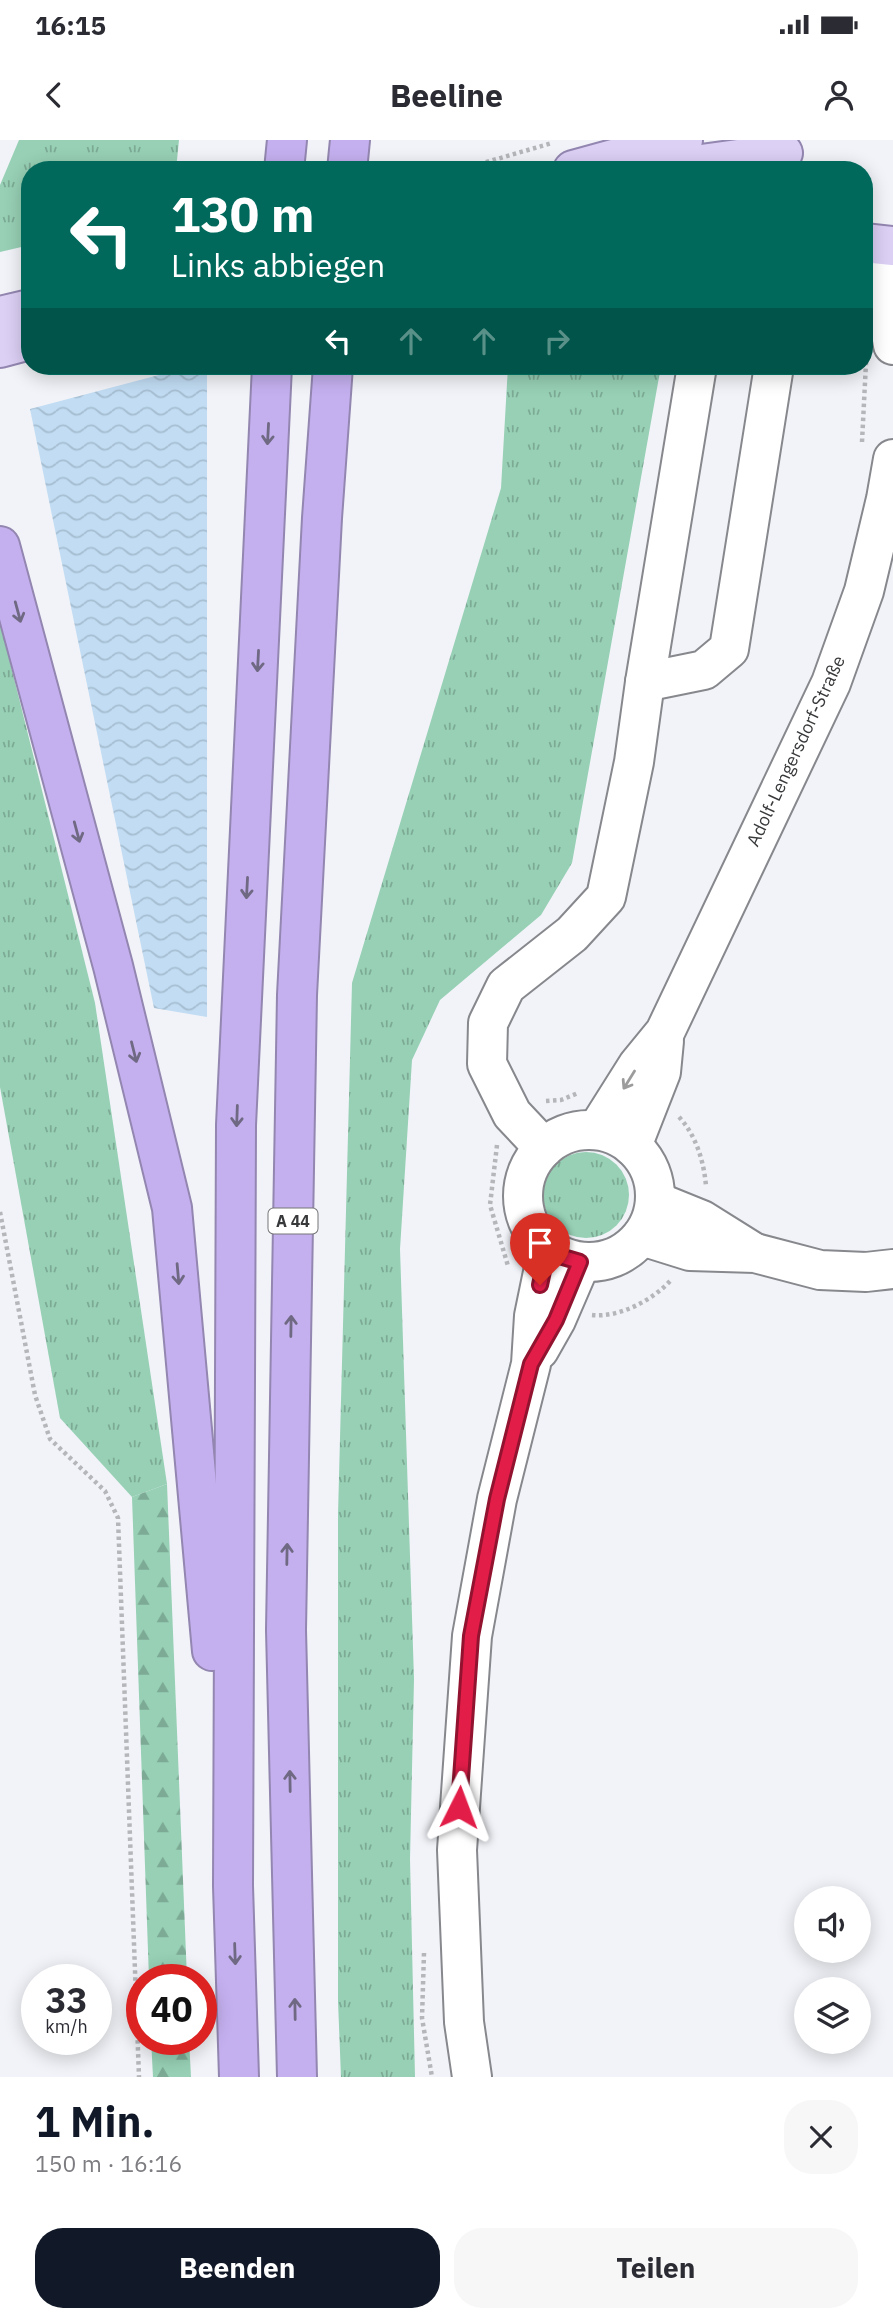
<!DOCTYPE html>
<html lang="de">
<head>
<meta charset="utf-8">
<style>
	body { margin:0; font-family:"IBM Plex Sans",sans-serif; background:#f7f7f7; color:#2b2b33; height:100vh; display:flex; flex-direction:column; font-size:26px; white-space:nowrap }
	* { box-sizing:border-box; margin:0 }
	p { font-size:23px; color:#7c7c81 }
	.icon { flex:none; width:38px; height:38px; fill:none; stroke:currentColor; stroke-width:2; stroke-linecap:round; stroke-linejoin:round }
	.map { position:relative; height:1937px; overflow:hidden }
	.sheet { display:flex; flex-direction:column; background:#fff; flex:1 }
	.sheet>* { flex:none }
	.banner { position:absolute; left:21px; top:21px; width:852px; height:214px; border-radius:28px; box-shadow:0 4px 18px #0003; background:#00695c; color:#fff; overflow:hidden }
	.controls { position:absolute; left:794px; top:1746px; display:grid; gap:14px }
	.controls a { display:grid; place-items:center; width:77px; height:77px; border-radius:50%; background:#fff; box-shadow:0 4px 18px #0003; font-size:35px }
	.speed { position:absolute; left:21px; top:1824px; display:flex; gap:14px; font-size:35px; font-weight:700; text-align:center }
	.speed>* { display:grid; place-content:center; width:91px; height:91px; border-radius:50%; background:#fff; box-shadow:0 4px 18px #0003; line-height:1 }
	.speed small { font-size:18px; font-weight:400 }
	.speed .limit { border:10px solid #d22; background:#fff; color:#111 }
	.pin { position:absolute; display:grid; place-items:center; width:60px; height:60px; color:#fff; margin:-72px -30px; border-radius:50% 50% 50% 0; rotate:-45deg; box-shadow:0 0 7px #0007 }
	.pin .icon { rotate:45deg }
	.me { position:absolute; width:77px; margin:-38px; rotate:3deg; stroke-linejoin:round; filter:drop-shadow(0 0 5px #0008) }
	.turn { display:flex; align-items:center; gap:24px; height:147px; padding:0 35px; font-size:32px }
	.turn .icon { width:91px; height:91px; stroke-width:2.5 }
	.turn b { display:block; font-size:49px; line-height:60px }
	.lanes { display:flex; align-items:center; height:66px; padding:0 35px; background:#0003; justify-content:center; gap:35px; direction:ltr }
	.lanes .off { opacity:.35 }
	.round { display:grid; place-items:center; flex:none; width:74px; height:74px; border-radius:28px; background:#f7f7f7 }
	.overview { display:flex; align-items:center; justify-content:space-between; height:119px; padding:0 35px }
	h1 { font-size:42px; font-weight:800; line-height:52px; color:#111827 }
	.button { display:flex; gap:14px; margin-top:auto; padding:14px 35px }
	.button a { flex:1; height:80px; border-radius:28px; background:#111827; color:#fff; font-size:28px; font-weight:800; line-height:80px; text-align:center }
	.button a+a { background:#f7f7f7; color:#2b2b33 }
	.status { display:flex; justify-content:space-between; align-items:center; height:49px; padding:0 35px; background:#fff; direction:ltr }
	.status svg { height:19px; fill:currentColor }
	header { display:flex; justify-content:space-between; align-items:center; height:91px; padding:0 35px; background:#fff; font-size:32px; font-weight:800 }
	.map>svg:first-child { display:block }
	.grass { fill:url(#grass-tufts) }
	.forest { fill:url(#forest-firs) }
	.water { fill:url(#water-waves) }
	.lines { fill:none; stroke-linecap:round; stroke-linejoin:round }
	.minor-casing { stroke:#87888d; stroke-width:42 }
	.major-casing { stroke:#9386b0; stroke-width:42 }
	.highway-casing { stroke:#9386b0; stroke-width:42 }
	.path { stroke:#b5b6ba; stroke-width:4.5; stroke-dasharray:3.5 3.5; stroke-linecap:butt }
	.minor { stroke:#fff; stroke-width:38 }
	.major { stroke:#dcd0f5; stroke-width:38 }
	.highway { stroke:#c4b0ef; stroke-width:38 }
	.oneway { stroke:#706983 }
	.oneway2 { stroke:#9c9c9d }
	.route-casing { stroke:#92132f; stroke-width:18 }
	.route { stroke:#e11d48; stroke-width:12 }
	.labels { text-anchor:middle; stroke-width:7; stroke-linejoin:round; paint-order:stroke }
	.shield { fill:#fff; stroke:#747476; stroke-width:2 }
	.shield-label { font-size:16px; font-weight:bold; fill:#38393b }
	.street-label { font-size:18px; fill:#38393b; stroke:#fff }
</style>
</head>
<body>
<div class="status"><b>16:15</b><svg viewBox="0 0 49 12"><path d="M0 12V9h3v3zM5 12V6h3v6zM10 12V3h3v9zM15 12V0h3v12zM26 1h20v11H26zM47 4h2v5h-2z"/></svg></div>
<header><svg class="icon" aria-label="back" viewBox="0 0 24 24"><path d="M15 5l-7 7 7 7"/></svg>Beeline<svg class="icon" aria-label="person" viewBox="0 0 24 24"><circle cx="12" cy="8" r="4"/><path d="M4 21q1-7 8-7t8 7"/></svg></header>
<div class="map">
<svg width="893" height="1937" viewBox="0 0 893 1937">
	<defs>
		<pattern id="grass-tufts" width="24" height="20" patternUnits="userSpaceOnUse" patternTransform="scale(1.75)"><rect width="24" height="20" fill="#97d0b5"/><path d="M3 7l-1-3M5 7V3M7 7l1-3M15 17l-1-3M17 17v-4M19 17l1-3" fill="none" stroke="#7caa94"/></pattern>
		<pattern id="forest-firs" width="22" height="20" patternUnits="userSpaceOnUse" patternTransform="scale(1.75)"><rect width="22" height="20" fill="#97d0b5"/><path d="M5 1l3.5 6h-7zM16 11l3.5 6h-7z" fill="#7caa94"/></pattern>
		<pattern id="water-waves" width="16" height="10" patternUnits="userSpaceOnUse" patternTransform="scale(1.75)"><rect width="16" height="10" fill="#c1dcf3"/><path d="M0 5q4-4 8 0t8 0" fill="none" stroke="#a7bed1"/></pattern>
	</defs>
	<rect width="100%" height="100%" fill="#f1f3f8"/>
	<!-- grass -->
	<g class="grass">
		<polygon points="19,0 179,0 176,30 30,30 30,105 0,112 0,45"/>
		<polygon points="508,226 661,226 572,723 541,775 440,860 412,920 400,1109 414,1539 410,1719 415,1937 341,1937 338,1861 338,1375 352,843 501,348"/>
		<polygon points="0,482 95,863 167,1344 132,1357 60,1278 0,947"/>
		<circle cx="586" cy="1055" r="43"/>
	</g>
	<!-- forest -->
	<g class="forest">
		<polygon points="167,1344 187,1839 149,1839 132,1357"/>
		<polygon points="151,1899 189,1899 191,1937 153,1937"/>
	</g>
	<!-- water -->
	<polygon class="water" points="193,226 207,226 207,877 154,868 30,269"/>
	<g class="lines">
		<defs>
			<g id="minor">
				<polyline points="876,105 893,205"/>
				<polyline points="645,542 704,530 729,509 774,226"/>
				<polyline points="597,990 638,925 665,892 831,543 864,451 886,359 893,319"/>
				<circle cx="589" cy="1056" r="66"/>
				<polyline points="632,1006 661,932 664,901"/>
				<polyline points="544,1008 512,974 487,924 488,883 506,846 572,794 606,757 634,622 645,542 697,226"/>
				<polyline points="655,1061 702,1080 753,1112"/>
				<polyline points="642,1096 690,1111 755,1113 820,1130 866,1132 893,1129"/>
				<polyline points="539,1210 556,1180 581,1122"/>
				<polyline points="472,1937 464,1882 457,1710 472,1496 497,1359 531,1224 534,1176 548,1108"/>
			</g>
			<g id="major">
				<polyline points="573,30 683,0"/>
				<polyline points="676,30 694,25 783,13"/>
				<polyline points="864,103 893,106"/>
				<polyline points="0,176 30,169"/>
				<polyline points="0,208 30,200"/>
			</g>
			<g id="highway">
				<polyline points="284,30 287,0"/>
				<polyline points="347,30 350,0"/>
				<polyline points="0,406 113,826 172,1068 212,1511"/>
				<polyline points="239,1937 233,1746 236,985 272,226"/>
				<polyline points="297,1937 286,1490 297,855 322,378 333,226"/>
			</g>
		</defs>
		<!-- minor casing -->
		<use href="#minor" class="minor-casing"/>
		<!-- major casing -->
		<use href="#major" class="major-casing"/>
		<!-- highway casing -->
		<use href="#highway" class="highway-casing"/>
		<!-- path -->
		<g class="path">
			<polyline points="459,30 552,3"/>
			<polyline points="862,302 866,223"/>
			<polyline points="546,961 561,960 578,953"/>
			<path d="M679,977C696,995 704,1022 706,1046"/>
			<polyline points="497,1005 490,1065 508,1126"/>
			<polyline points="0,1072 35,1255 50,1299 105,1351 118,1378 139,1937"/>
			<path d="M592,1175C619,1178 653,1160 671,1140"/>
			<polyline points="424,1813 422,1878 432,1937"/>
		</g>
		<!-- minor -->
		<use href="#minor" class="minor"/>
		<!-- major -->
		<use href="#major" class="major"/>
		<!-- highway -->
		<use href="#highway" class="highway"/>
	</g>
	<!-- one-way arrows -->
	<defs><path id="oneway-shaft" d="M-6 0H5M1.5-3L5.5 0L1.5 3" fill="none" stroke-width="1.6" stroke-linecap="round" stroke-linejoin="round" transform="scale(1.75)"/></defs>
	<g class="oneway">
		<use href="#oneway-shaft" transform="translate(268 294) rotate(93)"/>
		<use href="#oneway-shaft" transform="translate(18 472) rotate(75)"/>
		<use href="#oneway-shaft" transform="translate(258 521) rotate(93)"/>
		<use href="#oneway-shaft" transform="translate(77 692) rotate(75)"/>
		<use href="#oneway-shaft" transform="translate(247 748) rotate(93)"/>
		<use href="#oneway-shaft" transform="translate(134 912) rotate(76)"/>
		<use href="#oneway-shaft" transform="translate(237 976) rotate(92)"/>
		<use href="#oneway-shaft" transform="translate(178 1134) rotate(85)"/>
		<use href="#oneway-shaft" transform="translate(291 1186) rotate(-89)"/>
		<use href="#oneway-shaft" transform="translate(287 1414) rotate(-89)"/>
		<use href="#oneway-shaft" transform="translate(290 1641) rotate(-91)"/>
		<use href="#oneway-shaft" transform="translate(235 1814) rotate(88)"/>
		<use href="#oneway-shaft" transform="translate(295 1869) rotate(-91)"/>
	</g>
	<use class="oneway2" href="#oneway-shaft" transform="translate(629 940) rotate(122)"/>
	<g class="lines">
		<defs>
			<polyline id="route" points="459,1667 471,1496 497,1359 531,1224 556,1180 580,1122 563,1117 548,1108 540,1145"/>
		</defs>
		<!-- route casing -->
		<use href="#route" class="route-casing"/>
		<!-- route -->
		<use href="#route" class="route"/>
	</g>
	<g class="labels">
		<!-- shield labels -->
		<rect class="shield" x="268.5" y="1068.5" width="49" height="25" rx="5"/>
		<g class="shield-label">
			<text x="293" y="1087">A 44</text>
		</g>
		<!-- street labels -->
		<g class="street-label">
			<text transform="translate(796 611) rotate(-65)" y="6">Adolf-Lengersdorf-Straße</text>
		</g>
	</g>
</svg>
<div class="controls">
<a><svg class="icon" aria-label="sound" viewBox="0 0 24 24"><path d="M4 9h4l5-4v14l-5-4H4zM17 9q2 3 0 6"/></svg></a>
<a><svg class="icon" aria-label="layers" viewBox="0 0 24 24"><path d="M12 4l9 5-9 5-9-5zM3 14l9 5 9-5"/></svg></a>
</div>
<div class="speed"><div>33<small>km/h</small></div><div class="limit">40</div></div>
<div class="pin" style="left:540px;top:1145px;background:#d93025"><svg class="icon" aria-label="arrive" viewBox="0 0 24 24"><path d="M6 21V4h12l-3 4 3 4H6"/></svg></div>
<svg class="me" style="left:459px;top:1667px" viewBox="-20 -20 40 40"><path d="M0-17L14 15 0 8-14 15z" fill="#e11d48" stroke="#fff" stroke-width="4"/></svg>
<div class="banner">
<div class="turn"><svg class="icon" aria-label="left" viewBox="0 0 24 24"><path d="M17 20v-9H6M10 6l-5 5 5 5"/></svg><div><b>130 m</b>Links abbiegen</div></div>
<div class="lanes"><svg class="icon" aria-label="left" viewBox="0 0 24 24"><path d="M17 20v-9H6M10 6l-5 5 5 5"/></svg><svg class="icon off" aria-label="ahead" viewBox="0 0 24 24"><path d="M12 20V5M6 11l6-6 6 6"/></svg><svg class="icon off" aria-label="ahead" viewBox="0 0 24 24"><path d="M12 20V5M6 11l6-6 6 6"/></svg><svg class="icon off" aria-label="right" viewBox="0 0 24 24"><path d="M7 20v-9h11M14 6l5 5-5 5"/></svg></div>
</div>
</div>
<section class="sheet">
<div class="overview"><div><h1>1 Min.</h1><p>150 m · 16:16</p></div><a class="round"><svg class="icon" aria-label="close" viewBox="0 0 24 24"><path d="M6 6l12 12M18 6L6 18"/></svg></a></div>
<div class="button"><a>Beenden</a><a>Teilen</a></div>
</section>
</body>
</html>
